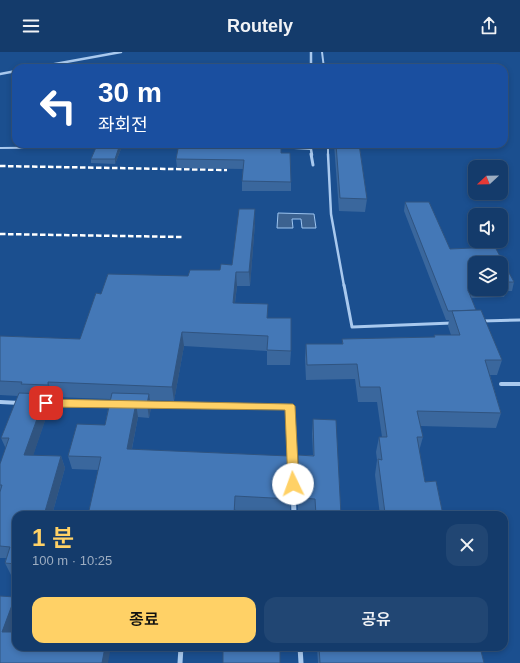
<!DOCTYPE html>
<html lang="ko">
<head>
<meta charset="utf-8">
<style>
	body { margin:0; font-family:Helvetica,"Noto Sans KR",sans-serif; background:#214673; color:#f1f3f6; height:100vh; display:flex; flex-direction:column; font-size:15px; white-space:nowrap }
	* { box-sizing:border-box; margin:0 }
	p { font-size:13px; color:#9dadc1 }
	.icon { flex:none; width:22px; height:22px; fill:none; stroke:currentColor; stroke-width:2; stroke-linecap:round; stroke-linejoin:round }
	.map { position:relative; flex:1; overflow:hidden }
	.side { position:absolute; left:12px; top:459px; width:496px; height:140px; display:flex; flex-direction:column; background:#143b6b; border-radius:12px; box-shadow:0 2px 6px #0003,0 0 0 1px #33557e }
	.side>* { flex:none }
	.top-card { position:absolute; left:12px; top:12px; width:496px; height:84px; border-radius:12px; box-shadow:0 2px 6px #0003,0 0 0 1px #33557e; background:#1a4fa0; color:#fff; overflow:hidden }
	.needle { width:26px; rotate:248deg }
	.fabs { position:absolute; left:468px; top:108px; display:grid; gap:8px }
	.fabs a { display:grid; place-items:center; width:40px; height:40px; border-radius:8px; background:#143b6b; box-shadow:0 2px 6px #0003,0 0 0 1px #33557e; font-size:20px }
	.pin { position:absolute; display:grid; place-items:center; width:34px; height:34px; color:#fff; margin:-17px; border-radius:8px; box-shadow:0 2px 6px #0006 }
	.me { position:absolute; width:44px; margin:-22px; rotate:357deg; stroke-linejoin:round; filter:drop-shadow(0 0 3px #0008) }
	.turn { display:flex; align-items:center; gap:14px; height:84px; padding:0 20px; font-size:18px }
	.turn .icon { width:52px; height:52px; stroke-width:2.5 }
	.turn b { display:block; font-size:28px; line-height:34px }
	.round { display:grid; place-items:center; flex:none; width:42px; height:42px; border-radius:12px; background:#214673 }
	.overview { display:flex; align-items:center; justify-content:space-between; height:68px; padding:0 20px }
	h1 { font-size:24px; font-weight:600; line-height:30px; color:#ffd166 }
	.primary-button { display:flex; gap:8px; margin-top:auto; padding:8px 20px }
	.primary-button a { flex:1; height:46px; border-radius:12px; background:#ffd166; color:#111; font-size:16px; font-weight:600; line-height:46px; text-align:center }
	.primary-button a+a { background:#214673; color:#f1f3f6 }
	header { display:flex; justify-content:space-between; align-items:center; height:52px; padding:0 20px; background:#143b6b; font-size:18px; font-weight:600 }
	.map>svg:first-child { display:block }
	.water { fill:#3c6290; stroke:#9cc4f0 }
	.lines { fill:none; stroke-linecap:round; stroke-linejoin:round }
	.lane-far2 { stroke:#a9c9ee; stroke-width:2 }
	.lane-far1 { stroke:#a9c9ee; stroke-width:2.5 }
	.lane { stroke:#a9c9ee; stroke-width:3 }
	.street-far3 { stroke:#a9c9ee; stroke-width:2.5 }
	.street-far2 { stroke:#a9c9ee; stroke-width:3 }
	.street-far1 { stroke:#a9c9ee; stroke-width:4 }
	.street { stroke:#a9c9ee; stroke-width:5 }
	.rail { stroke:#fff; stroke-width:2.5; stroke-dasharray:5.5 2.5; stroke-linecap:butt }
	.wall { fill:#3a679d; fill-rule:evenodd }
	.shaded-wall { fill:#305480 }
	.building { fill:#4478b7; stroke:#305480 }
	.route { fill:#ffd166; stroke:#a68842 }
</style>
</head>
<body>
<header><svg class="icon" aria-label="menu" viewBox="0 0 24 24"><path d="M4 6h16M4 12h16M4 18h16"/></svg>Routely<svg class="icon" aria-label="share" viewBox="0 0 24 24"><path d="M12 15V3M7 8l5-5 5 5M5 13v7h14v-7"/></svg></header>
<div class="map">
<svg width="520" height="611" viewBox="0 0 520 611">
	<rect width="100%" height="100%" fill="#1b4f8f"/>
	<!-- water -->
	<polygon class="water" points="278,161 314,162 316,176 302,176 301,167 292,167 293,176 277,176"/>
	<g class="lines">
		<!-- lane-far2 -->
		<g class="lane-far2">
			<polyline points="322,0 324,16"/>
			<polyline points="328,92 328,103"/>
			<polyline points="116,94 183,93"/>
			<polyline points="278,95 310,97"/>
			<polyline points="0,96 99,95"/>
		</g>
		<!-- lane-far1 -->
		<polyline class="lane-far1" points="328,102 331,162 344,234"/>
		<!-- lane -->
		<g class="lane">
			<polyline points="344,233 352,275 452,271"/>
			<polyline points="482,269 520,268"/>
		</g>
		<!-- street-far3 -->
		<g class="street-far3">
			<polyline points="311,0 311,16"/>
			<polyline points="33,16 121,0"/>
			<polyline points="0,22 16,19"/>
			<polyline points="310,92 312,103"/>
		</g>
		<!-- street-far2 -->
		<polyline class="street-far2" points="311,102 313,113"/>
		<!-- street-far1 -->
		<g class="street-far1">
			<polyline points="501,332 520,332"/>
			<polyline points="0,350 20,351"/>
			<polyline points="43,351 114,352"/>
			<polyline points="145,352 290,354 292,400"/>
		</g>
		<!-- street -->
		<g class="street">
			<polyline points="292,399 294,463"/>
			<polyline points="300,595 301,611"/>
			<polyline points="180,611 181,595"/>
		</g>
		<!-- rail -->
		<g class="rail">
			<polyline points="0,114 227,118"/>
			<polyline points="0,182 182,185"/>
		</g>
	</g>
	<!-- wall -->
	<g class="wall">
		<polygon points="120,92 121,97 115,112 91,111 91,107"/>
		<polygon points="334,92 359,92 367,147 365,160 339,159"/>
		<polygon points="281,101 291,130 291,139 242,139 242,129 243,117 177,116 176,107"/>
		<path d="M405,150H429L450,197L495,195L514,230L512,239H506L504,245L471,246L476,258H481L502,308L497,323H490L501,361L496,376L420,374L423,385L419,399L425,430L436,429L443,463H380L375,423L377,408L376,400L379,385H382L377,350H358L355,327L306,328L305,307L306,292H342V287L434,285V283H451L448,274L449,268H446L404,159ZM475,211H501V237H475Z"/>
		<polygon points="255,171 250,234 237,234 235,251 267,266 291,299 290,313 267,313 267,299 184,294 174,349 150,348 151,356 149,366 138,365 132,397 291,447 290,460 236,458 98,418 72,417 68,404 105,373 110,347 53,345 52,347 47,347 50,354 33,403 61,404 65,416 52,463 16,463 16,523 11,523 5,511 6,506 0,506 0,412 6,397 1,386 18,344 0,343 0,284 80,287 101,242 220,218 232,213"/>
		<polygon points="313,367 341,463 314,463 314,461 298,461 297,418 298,403 313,403 312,382"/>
		<polygon points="317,595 480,595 484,611 318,611"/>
	</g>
	<!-- shaded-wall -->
	<g class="shaded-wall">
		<polygon points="120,92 121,97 115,112 115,107"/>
		<polygon points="255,157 255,171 250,234 249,220"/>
		<polygon points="236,220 237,234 233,265 233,251"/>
		<polygon points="182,280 184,294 174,349 172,335"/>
		<polygon points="48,330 53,345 52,347 48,333"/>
		<polygon points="46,342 50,354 29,416 24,403"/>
		<polygon points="149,342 151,356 149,366 147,352"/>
		<polygon points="136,351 138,365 129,411 127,397"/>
		<polygon points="61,404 65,416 52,463 44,463"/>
		<polygon points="15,545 16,548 16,572 9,592 2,580"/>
		<polygon points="105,595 111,595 108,611 102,611"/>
	</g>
	<!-- building -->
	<g class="building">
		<polygon points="120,92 115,107 91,107 97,93"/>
		<polygon points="179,92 281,92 281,101 290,101 291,130 242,129 244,108 176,107"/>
		<polygon points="336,92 359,92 367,147 340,146"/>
		<polygon points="405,150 429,150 450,197 495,195 514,230 504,230 507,236 501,236 501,211 475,211 475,237 486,237 468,238 476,258 448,259"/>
		<polygon points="239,157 255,157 249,220 236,220 233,251 268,252 267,266 291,266 291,299 267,298 268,284 182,280 172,335 48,330 48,333 21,332 22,330 0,329 0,284 80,287 96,241 101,242 108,222 188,224 190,218 220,218 221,212 232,213"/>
		<polygon points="481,258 502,308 485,308 501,361 417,359 423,385 417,385 425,430 436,429 443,463 381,463 381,461 385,461 378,407 382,408 379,385 387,385 380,335 360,335 357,312 307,313 306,292 343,292 342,287 435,285 434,283 460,283 452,259"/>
		<polygon points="19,341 46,342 24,403 61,404 44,463 16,463 16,512 5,511 10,495 0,494 0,440 2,433 0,433 0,412 9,386 1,386"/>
		<polygon points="112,341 149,342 147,352 136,351 127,397 289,404 291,447 235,444 234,463 88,463 101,405 68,404 77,372 105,373"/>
		<polygon points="313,367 336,368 341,463 316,463 315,447 299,446 298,403 314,404"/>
		<polygon points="0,544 15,545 2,580 16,580 16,595 105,595 102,611 0,611"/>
		<rect x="223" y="595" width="57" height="16"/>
		<polygon points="319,595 480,595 484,611 320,611"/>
	</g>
	<!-- route -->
	<polygon class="route" points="46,347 293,352 295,354 299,432 297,435 293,436 289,435 288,432 285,358 46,355 41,351"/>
</svg>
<div class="fabs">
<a><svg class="needle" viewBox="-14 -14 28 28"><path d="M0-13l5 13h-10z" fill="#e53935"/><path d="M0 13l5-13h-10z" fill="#9dadc1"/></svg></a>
<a><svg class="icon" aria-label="sound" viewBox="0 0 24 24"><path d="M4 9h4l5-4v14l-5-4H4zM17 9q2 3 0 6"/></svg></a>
<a><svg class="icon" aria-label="layers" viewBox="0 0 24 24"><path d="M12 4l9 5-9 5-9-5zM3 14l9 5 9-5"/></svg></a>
</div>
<div class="pin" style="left:46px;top:351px;background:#d93025"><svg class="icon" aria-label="arrive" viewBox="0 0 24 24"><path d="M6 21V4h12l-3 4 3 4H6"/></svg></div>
<svg class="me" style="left:293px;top:432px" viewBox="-20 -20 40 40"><circle r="19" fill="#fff"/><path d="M0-13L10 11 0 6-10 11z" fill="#ffd166"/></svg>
<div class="top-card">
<div class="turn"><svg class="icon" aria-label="left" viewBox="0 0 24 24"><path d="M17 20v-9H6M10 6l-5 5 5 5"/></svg><div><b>30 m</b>좌회전</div></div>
</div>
<section class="side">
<div class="overview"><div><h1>1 분</h1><p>100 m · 10:25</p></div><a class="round"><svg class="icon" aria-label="close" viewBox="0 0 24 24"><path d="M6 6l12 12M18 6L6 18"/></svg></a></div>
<div class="primary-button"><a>종료</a><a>공유</a></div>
</section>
</div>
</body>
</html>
